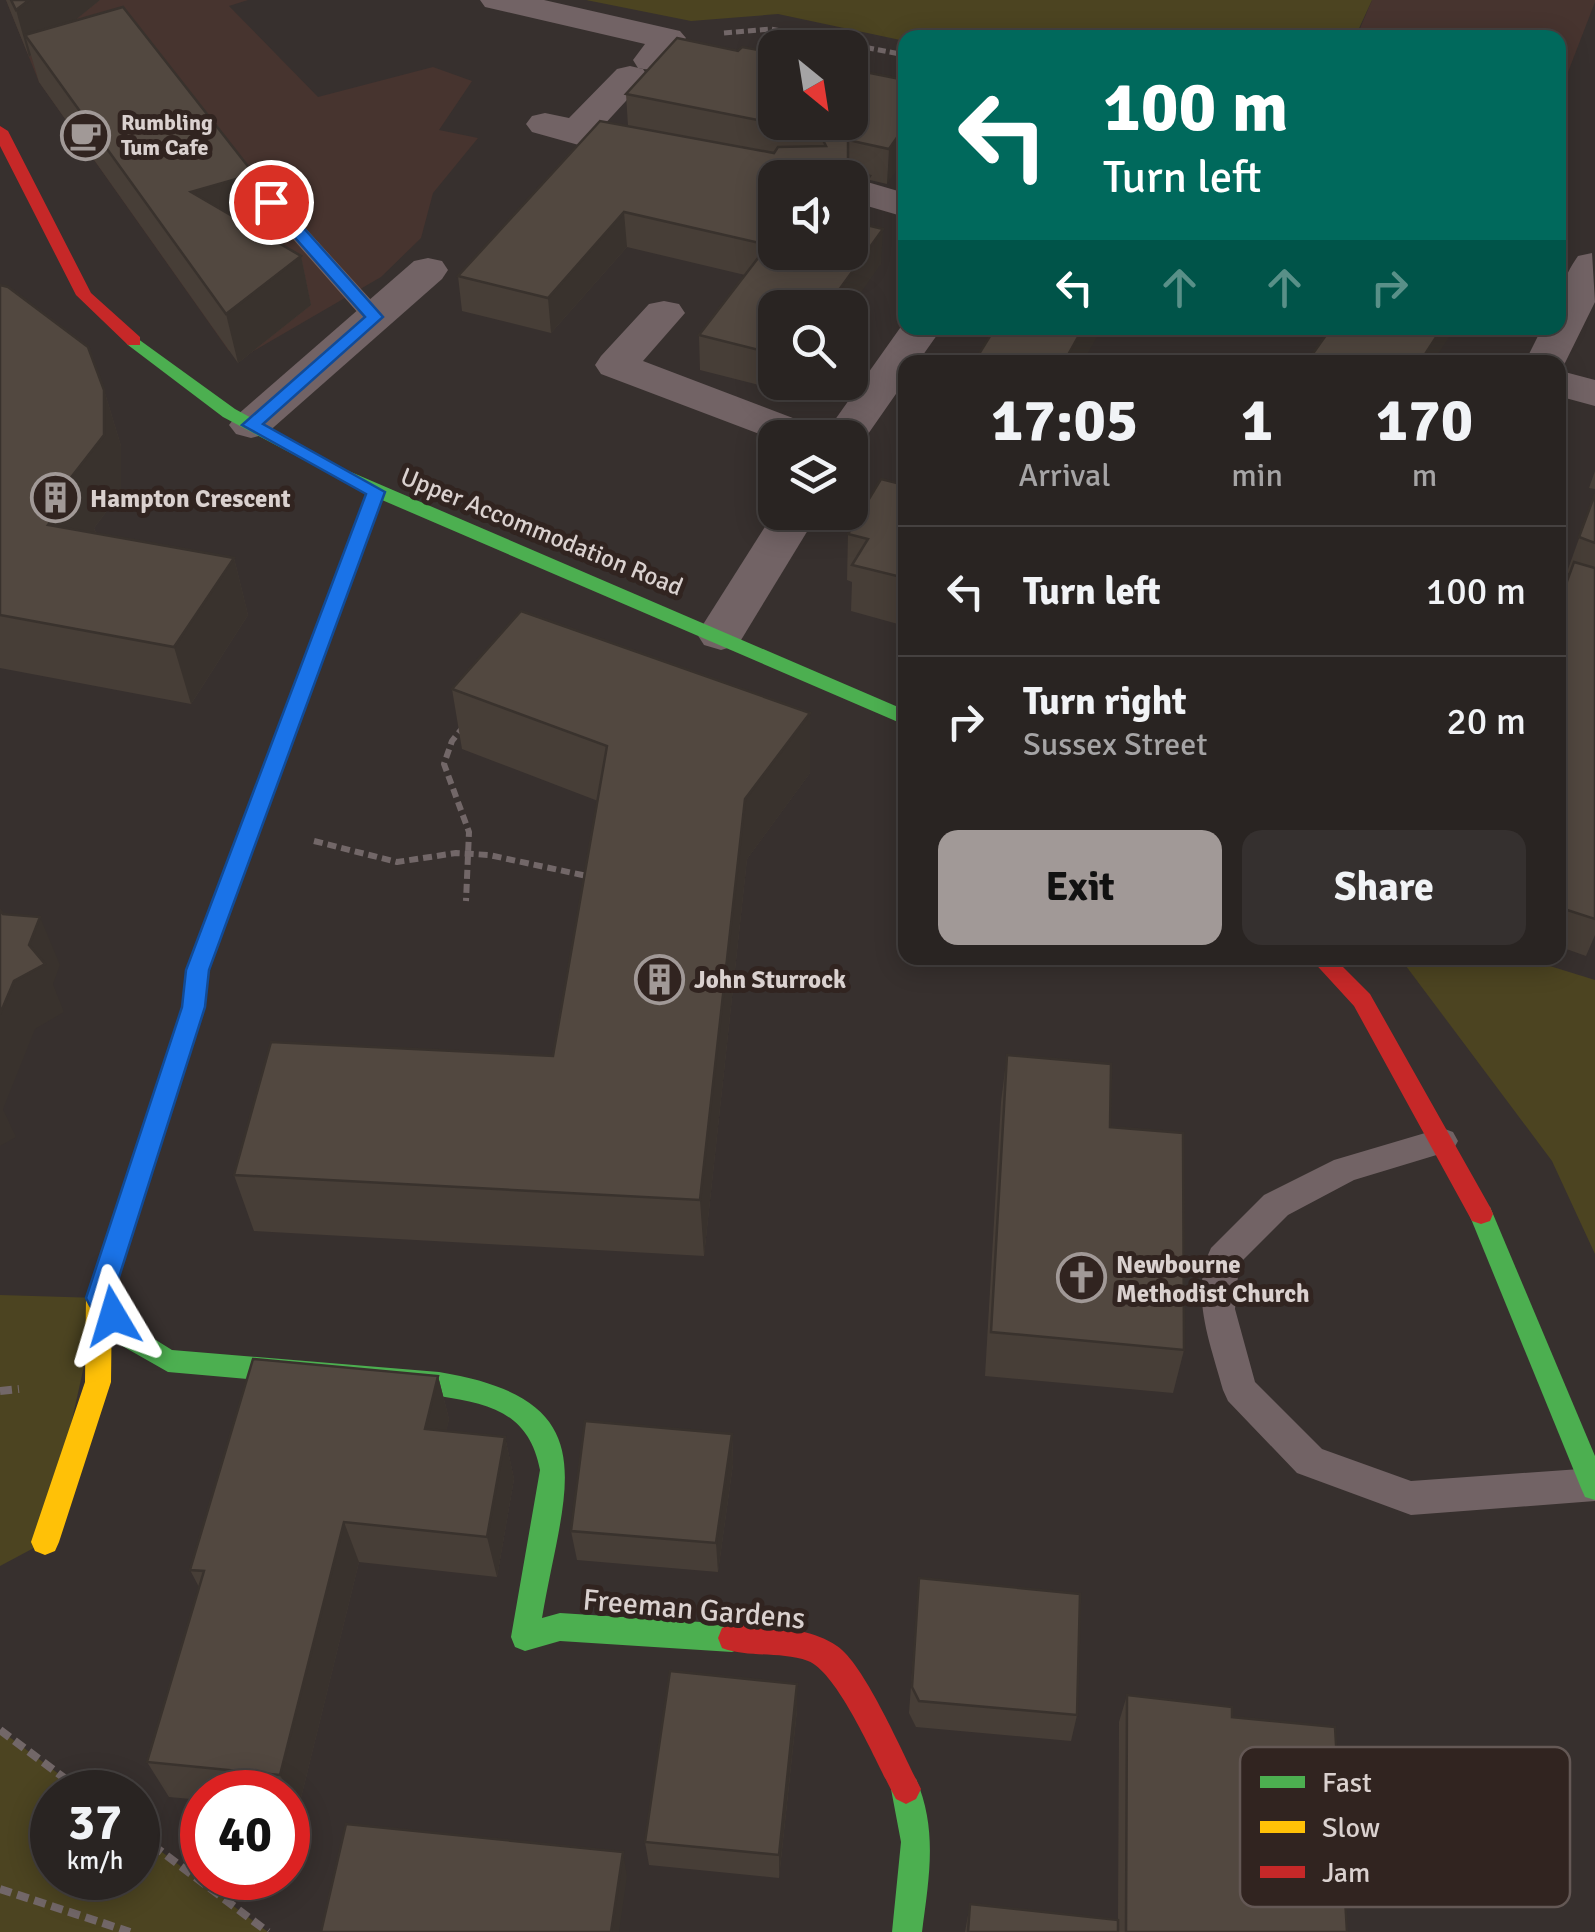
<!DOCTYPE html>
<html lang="en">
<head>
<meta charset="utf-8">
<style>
	body { margin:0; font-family:Signika,sans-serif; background:#35302f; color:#f1f3f6; height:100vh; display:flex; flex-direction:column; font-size:38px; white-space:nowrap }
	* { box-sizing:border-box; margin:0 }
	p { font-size:32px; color:#a5a4a5 }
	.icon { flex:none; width:55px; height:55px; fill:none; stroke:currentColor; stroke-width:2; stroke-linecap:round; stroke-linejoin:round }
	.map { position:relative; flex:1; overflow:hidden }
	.details { position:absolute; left:898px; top:355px; width:668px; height:610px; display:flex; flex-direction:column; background:#292422; border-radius:20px; box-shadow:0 5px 25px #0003,0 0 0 2px #454140 }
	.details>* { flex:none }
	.guide { position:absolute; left:898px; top:30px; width:668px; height:305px; border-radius:20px; box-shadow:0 5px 25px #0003,0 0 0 2px #454140; background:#00695c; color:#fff; overflow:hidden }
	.needle { width:65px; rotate:150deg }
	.tools { position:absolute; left:758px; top:30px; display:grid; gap:20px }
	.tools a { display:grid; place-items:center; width:110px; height:110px; border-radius:20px; background:#292422; box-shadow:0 5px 25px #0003,0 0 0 2px #454140; font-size:50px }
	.speed { position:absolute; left:30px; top:1770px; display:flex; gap:20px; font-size:50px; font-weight:700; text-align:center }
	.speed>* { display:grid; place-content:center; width:130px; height:130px; border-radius:50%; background:#292422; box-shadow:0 5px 25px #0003,0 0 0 2px #454140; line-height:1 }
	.speed small { font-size:25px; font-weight:400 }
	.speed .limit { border:15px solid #d22; background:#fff; color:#111 }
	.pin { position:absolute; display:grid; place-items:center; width:85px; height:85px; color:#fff; margin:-42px; border:5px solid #fff; border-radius:50%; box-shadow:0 2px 10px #0007 }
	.me { position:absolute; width:110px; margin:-55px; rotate:353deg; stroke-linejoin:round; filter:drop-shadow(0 0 8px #0008) }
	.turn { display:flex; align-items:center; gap:35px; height:210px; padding:0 40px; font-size:45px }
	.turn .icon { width:130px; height:130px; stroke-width:2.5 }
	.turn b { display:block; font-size:70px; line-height:85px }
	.lanes { display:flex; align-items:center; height:95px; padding:0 40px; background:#0003; justify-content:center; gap:50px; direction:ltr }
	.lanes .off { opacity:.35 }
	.eta { display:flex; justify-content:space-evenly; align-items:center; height:170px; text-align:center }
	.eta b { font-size:60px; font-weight:700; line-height:70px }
	.action { display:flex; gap:20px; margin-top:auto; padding:20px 40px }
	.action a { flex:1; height:115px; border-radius:20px; background:#a19997; color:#111; font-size:40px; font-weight:700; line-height:115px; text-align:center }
	.action a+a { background:#35302f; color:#f1f3f6 }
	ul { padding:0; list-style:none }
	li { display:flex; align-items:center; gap:30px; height:130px; padding:0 40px; border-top:2px solid #454140 }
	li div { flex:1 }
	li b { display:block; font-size:38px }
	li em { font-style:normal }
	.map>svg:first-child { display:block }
	.built { fill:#47342f }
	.green { fill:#4c4421 }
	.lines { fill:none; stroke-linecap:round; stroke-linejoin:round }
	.path-far2 { stroke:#726768; stroke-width:5; stroke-dasharray:8 4; stroke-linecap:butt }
	.path-far1 { stroke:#726768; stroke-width:6; stroke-dasharray:9 5; stroke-linecap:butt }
	.path { stroke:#726768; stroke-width:8; stroke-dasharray:12 6; stroke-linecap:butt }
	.lane { fill:#726365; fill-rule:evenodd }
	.street { fill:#726365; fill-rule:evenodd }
	.fast { fill:#4caf50; fill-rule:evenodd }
	.slow { fill:#ffc107; fill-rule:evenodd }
	.jam { fill:#c62828; fill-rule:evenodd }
	.wall { fill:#473e37 }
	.shaded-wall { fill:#39322d }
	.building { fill:#524840; stroke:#39322d; stroke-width:2.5 }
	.route { fill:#1a73e8; stroke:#114b97; stroke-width:2.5 }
	.labels { text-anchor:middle; stroke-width:10; stroke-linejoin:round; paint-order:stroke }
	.far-poi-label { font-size:22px; font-weight:bold; fill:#dad1cf; stroke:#312420; text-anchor:start }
	.poi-label { font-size:25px; font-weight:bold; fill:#dad1cf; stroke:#312420; text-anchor:start }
	.street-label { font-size:25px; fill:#dad1cf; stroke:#312420 }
	.near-street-label { font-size:30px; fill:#dad1cf; stroke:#312420 }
	.key { fill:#312420; stroke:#645855; stroke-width:2.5 }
	.key-label { font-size:28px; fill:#dad1cf }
</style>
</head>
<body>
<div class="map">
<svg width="1595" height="1932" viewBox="0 0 1595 1932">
	<rect width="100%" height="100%" fill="#37302e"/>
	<!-- built -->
	<g class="built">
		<polygon points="6,0 248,0 229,6 318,97 433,67 472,81 439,130 478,138 433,193 421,238 381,277 250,353 229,351 39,82"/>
		<polygon points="1372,0 1595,0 1595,2 1558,98 1558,38 1356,38"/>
	</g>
	<!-- green -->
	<g class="green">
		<polygon points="586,0 1372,0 1355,37 905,38 905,41 778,14 691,21"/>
		<polygon points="1400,958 1524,958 1595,980 1595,1254 1552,1161"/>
		<polygon points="0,1295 99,1298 45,1542 0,1566"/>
		<polygon points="0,1730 83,1792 52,1792 52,1878 138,1878 138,1834 268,1932 0,1932"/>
	</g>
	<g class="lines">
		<!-- path-far2 -->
		<polyline class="path-far2" points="724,33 771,29 905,55"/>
		<!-- path-far1 -->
		<g class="path-far1">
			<polyline points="464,726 452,741 444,764 469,832 466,901"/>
			<polyline points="314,841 397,862 456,853 489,855 587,876 589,872"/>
		</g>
		<!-- path -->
		<g class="path">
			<polyline points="0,1391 19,1389"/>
			<polyline points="0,1730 83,1792"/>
			<polyline points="138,1834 268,1932"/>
			<polyline points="0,1889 130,1932"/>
		</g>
		<!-- lane -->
		<g class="lane">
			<polygon points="271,196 278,198 382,312 385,317 382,322 366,322 264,206 260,202 264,198"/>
			<polygon points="1558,577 1595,587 1595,603 1558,593"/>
			<path d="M1442,1128L1453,1132L1458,1141L1453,1150L1354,1180L1288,1215L1239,1264L1235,1309L1255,1382L1322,1449L1411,1481L1594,1468L1595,1501L1411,1515L1297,1473L1228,1401L1223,1390C1211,1345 1189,1293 1211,1248L1264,1195L1334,1160Z"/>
		</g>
		<!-- street -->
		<g class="street">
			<path d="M480,0H544L680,31L686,38C672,58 664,74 638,68L633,60L645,44L485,7Z"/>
			<polygon points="630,66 643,69 648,77 602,127 804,167 818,170 823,178 775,178 775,184 611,154 532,132 526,124 532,116 545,113 569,118 617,69"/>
			<polygon points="850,177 905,193 905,217 850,201"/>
			<path d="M1592,253L1595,302L1561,371L1595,380V406L1558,396V362H1525L1542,328H1558C1558,299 1561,280 1578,256Z"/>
			<polygon points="428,258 442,261 448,270 442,279 266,434 251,438 236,434 229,425 236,416 414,261"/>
			<polygon points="664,301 679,304 685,313 643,361 827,431 905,321 905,328 942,328 918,362 905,362 905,381 859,447 850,450 850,438 775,440 601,374 595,365 601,356 649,304"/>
			<polygon points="775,511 819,512 738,645 721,650 704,645 697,634"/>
		</g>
		<!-- fast -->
		<g class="fast">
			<polygon points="134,336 235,409 344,469 905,710 905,725 382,500 218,943 207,951 199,949 196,943 366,493 223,417 128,345 125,341"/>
			<polygon points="1481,1204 1490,1207 1493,1214 1595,1456 1595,1500 1585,1497 1581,1488 1469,1214 1472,1207"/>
			<path d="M99,1287L108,1290L135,1327L172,1350L439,1372C611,1400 564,1487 542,1618L560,1613L732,1624L742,1628L746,1638L742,1648L732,1652L560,1641L525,1651L515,1647L511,1637L540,1470C529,1413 491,1404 439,1396L168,1372L117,1343L86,1298L90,1290Z"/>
			<path d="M906,1774L916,1779C938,1830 929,1878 922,1932H892L901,1842L891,1789L896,1779Z"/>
		</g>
		<!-- slow -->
		<polygon class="slow" points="207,935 218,943 208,970 205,1007 112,1298 111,1382 59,1542 55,1551 45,1555 35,1551 31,1542 85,1382 86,1298 183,1007 186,970 199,937"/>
		<!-- jam -->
		<g class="jam">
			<polygon points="0,126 8,131 91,293 140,337 140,345 128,345 76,295 0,146"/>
			<polygon points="1310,958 1334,958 1370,994 1490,1207 1493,1214 1490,1221 1481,1224 1472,1221 1354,1006"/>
			<path d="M732,1624C767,1627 807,1626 837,1646C863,1663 900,1747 916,1779L921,1789L916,1799L906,1804L896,1799C878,1767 839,1673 808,1661C780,1651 749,1658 722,1648L718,1638L722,1628Z"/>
		</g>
	</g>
	<!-- wall -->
	<g class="wall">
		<polygon points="6,0 100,0 75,20 264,223 250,226 301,256 311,305 238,363 39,82 31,55 29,57"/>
		<polygon points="738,51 905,80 887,184 870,180 869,210 860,223 881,264 775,308 775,382 798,382 790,393 700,370 699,335 745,275 627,247 551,333 462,311 458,276 628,126 626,94"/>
		<polygon points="0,285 104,390 121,446 121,492 94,528 96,533 234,558 248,615 191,704 0,668"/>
		<polygon points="1595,471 1595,489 1589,488"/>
		<polygon points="905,477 905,626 851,611 852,582 847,580 848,534 901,484"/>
		<polygon points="1595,494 1595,935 1586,956 1558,946 1558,606 1570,574 1567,572"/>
		<polygon points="452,689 810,773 747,859 704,1256 254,1231 234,1175 553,1056 598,801 462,749"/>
		<polygon points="1007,1055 1110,1127 1184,1350 1173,1393 985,1376 1001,1102"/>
		<polygon points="438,1376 449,1419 446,1431 505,1437 514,1479 497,1577 359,1562 298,1810 288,1809 288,1792 202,1792 202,1800 169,1797 147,1762 199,1587 190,1570"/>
		<polygon points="732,1434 733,1464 718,1572 577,1560 571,1531"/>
		<polygon points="919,1578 1077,1715 1071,1741 916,1727 909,1713"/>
		<polygon points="1127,1695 1232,1717 1347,1932 965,1932 970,1904 1118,1920 1119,1722"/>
		<polygon points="797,1710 779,1878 649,1865 645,1842"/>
	</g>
	<!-- shaded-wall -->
	<g class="shaded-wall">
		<polygon points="29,0 100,0 37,51 25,35 31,55 29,57 16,10"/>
		<polygon points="905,126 905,159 887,184 889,149"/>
		<polygon points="254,174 264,223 202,240 191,192"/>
		<polygon points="870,176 869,210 850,237 850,203"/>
		<polygon points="624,212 627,247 551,333 548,298"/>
		<polygon points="883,229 881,264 850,308 826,308"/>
		<polygon points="301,256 311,305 238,363 226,314"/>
		<polygon points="1083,328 1102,328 1083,362 1064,362"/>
		<polygon points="1442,328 1455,328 1433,362 1420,362"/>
		<polygon points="790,382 798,382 790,393"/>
		<polygon points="104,390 121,446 121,492 94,528 98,540 48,525 69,480"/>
		<polygon points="234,558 248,615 191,704 174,647"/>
		<polygon points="810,713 810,773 747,859 704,1256 700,1200 745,799"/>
		<polygon points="40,917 60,965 53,984 64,1012 35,1029 3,1109 16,1137 0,1146 0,1014"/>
		<polygon points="438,1376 449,1419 437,1472 425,1429"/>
		<polygon points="732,1434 733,1464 718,1572 716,1543"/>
		<polygon points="505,1437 514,1479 497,1577 487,1537"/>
		<polygon points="344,1522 359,1562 298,1810 280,1775"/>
		<polygon points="797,1684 797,1710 779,1878 779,1855"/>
		<polygon points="623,1852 627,1876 619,1932 611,1932"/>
	</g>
	<!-- building -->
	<g class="building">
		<polygon points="11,0 29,0 16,10"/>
		<polygon points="123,7 254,174 191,192 301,256 226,314 25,35"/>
		<polygon points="677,38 738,51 742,47 775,53 775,122 850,122 850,69 905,80 905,126 889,149 848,140 848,169 870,176 850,203 850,178 775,178 775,252 850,252 850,221 883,229 826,308 775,308 775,354 699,335 768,245 624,212 548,298 458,276 600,121 774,153 778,147 826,146 819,132 626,94"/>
		<polygon points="0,285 8,287 88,347 104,390 104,435 69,480 80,483 48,525 234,558 174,647 0,615"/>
		<polygon points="995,328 1083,328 1064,362 974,362"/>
		<polygon points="1331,328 1442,328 1420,362 1307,362"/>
		<polygon points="905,477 905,578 852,565 868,539 848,534 881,479 901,484"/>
		<polygon points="1595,494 1595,543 1579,537"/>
		<polygon points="1574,562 1595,568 1595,919 1558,907 1558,689 1560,684 1558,683 1558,653 1564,632 1558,630 1558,606"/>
		<polygon points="521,611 810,713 745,799 700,1200 234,1175 271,1042 553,1056 607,746 452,689"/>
		<polygon points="0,910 3,914 40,917 29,945 45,964 14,981 0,1014"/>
		<polygon points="1007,1055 1111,1064 1110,1127 1183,1133 1184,1350 991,1332"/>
		<polygon points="253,1359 438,1376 425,1429 505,1437 487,1537 344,1522 280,1775 147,1762 204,1571 190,1570"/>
		<polygon points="585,1421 732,1434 716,1543 571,1531"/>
		<polygon points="919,1578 1080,1594 1077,1715 919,1701 912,1687"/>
		<polygon points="670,1671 797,1684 779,1855 645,1842"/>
		<polygon points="1127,1695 1232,1707 1232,1717 1335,1727 1347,1932 1126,1932"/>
		<polygon points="346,1824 623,1852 611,1932 321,1932"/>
		<polygon points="970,1904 1118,1920 1118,1932 968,1932"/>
	</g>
	<!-- route -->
	<path class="route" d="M271,197L277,198L383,317L263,424L385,492L209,970L205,1007L113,1296L126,1316L122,1324C103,1331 94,1314 86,1298L182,1007L186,970L366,494L242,425L365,317L266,205L263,202Z"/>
	<!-- icons -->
	<defs>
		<symbol id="cafe-ring" viewBox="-11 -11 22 22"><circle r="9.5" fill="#312420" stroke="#a19997" stroke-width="1.5"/><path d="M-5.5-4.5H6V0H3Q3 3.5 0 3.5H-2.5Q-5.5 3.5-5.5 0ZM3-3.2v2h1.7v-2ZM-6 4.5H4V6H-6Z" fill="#a19997"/></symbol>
		<symbol id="building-ring" viewBox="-11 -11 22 22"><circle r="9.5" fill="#312420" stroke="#a19997" stroke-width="1.5"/><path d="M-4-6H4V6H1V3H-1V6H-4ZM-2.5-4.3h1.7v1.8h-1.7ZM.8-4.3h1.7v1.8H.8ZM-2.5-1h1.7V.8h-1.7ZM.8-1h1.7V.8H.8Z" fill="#a19997"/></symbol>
		<symbol id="church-ring" viewBox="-11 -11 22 22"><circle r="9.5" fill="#312420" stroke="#a19997" stroke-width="1.5"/><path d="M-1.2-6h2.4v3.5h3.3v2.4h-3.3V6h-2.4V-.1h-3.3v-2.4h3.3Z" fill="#a19997"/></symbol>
	</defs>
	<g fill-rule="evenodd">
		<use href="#cafe-ring" x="58" y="108" width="55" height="55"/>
		<use href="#building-ring" x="28" y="470" width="55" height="55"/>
		<use href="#building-ring" x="632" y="952" width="55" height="55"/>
		<use href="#church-ring" x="1054" y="1250" width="55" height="55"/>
	</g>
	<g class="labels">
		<!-- far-poi labels -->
		<g class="far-poi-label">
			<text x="121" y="130">Rumbling<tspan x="121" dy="25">Tum Cafe</tspan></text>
		</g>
		<!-- poi labels -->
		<g class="poi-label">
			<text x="90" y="507">Hampton Crescent</text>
			<text x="694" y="988">John Sturrock</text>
			<text x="1116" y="1273">Newbourne<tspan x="1116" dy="29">Methodist Church</tspan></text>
		</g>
		<!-- street labels -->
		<g class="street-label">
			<text transform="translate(542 531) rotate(22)" y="9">Upper Accommodation Road</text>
		</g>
		<!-- near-street labels -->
		<g class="near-street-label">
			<text transform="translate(694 1609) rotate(5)" y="10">Freeman Gardens</text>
		</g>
	</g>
	<!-- legend -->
	<rect x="1240" y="1747" width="330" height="160" rx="15" class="key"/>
	<rect x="1260" y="1776" width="45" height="12" fill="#4caf50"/>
	<rect x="1260" y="1821" width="45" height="12" fill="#ffc107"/>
	<rect x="1260" y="1866" width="45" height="12" fill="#c62828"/>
	<g class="key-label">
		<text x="1322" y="1792">Fast</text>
		<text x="1322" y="1837">Slow</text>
		<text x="1322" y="1882">Jam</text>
	</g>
</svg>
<div class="tools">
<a><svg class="needle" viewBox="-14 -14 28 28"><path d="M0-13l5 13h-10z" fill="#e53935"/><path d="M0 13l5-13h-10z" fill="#a5a4a5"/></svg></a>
<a><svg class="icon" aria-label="sound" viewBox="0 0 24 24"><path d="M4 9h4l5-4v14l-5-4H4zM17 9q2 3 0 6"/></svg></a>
<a><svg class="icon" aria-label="search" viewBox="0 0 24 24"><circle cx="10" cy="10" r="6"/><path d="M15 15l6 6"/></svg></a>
<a><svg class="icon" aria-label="layers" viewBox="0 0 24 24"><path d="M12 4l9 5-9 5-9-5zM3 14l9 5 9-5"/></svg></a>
</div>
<div class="speed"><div>37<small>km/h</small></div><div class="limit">40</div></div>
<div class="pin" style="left:271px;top:202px;background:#d93025"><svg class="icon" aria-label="arrive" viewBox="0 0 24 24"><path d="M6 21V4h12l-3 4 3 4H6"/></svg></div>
<svg class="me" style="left:113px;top:1316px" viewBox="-20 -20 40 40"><path d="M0-17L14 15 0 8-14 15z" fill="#1a73e8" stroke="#fff" stroke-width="4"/></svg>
<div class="guide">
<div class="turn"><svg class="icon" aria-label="left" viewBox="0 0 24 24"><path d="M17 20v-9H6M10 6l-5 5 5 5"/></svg><div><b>100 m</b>Turn left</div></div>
<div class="lanes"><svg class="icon" aria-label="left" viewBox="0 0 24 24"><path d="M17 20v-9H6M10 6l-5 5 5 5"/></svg><svg class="icon off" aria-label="ahead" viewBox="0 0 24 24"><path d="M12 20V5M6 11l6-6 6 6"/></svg><svg class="icon off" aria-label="ahead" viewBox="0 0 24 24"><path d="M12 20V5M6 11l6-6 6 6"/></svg><svg class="icon off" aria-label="right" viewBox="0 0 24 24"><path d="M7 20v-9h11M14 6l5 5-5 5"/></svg></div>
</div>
<section class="details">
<div class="eta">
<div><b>17:05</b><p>Arrival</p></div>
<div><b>1</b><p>min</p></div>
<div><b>170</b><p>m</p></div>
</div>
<ul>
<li><svg class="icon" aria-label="left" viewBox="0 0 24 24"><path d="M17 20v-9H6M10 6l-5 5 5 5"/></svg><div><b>Turn left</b></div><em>100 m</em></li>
<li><svg class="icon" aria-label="right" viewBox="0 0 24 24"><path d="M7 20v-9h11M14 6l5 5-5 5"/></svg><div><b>Turn right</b><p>Sussex Street</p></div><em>20 m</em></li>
</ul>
<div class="action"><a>Exit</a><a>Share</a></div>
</section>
</div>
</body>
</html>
